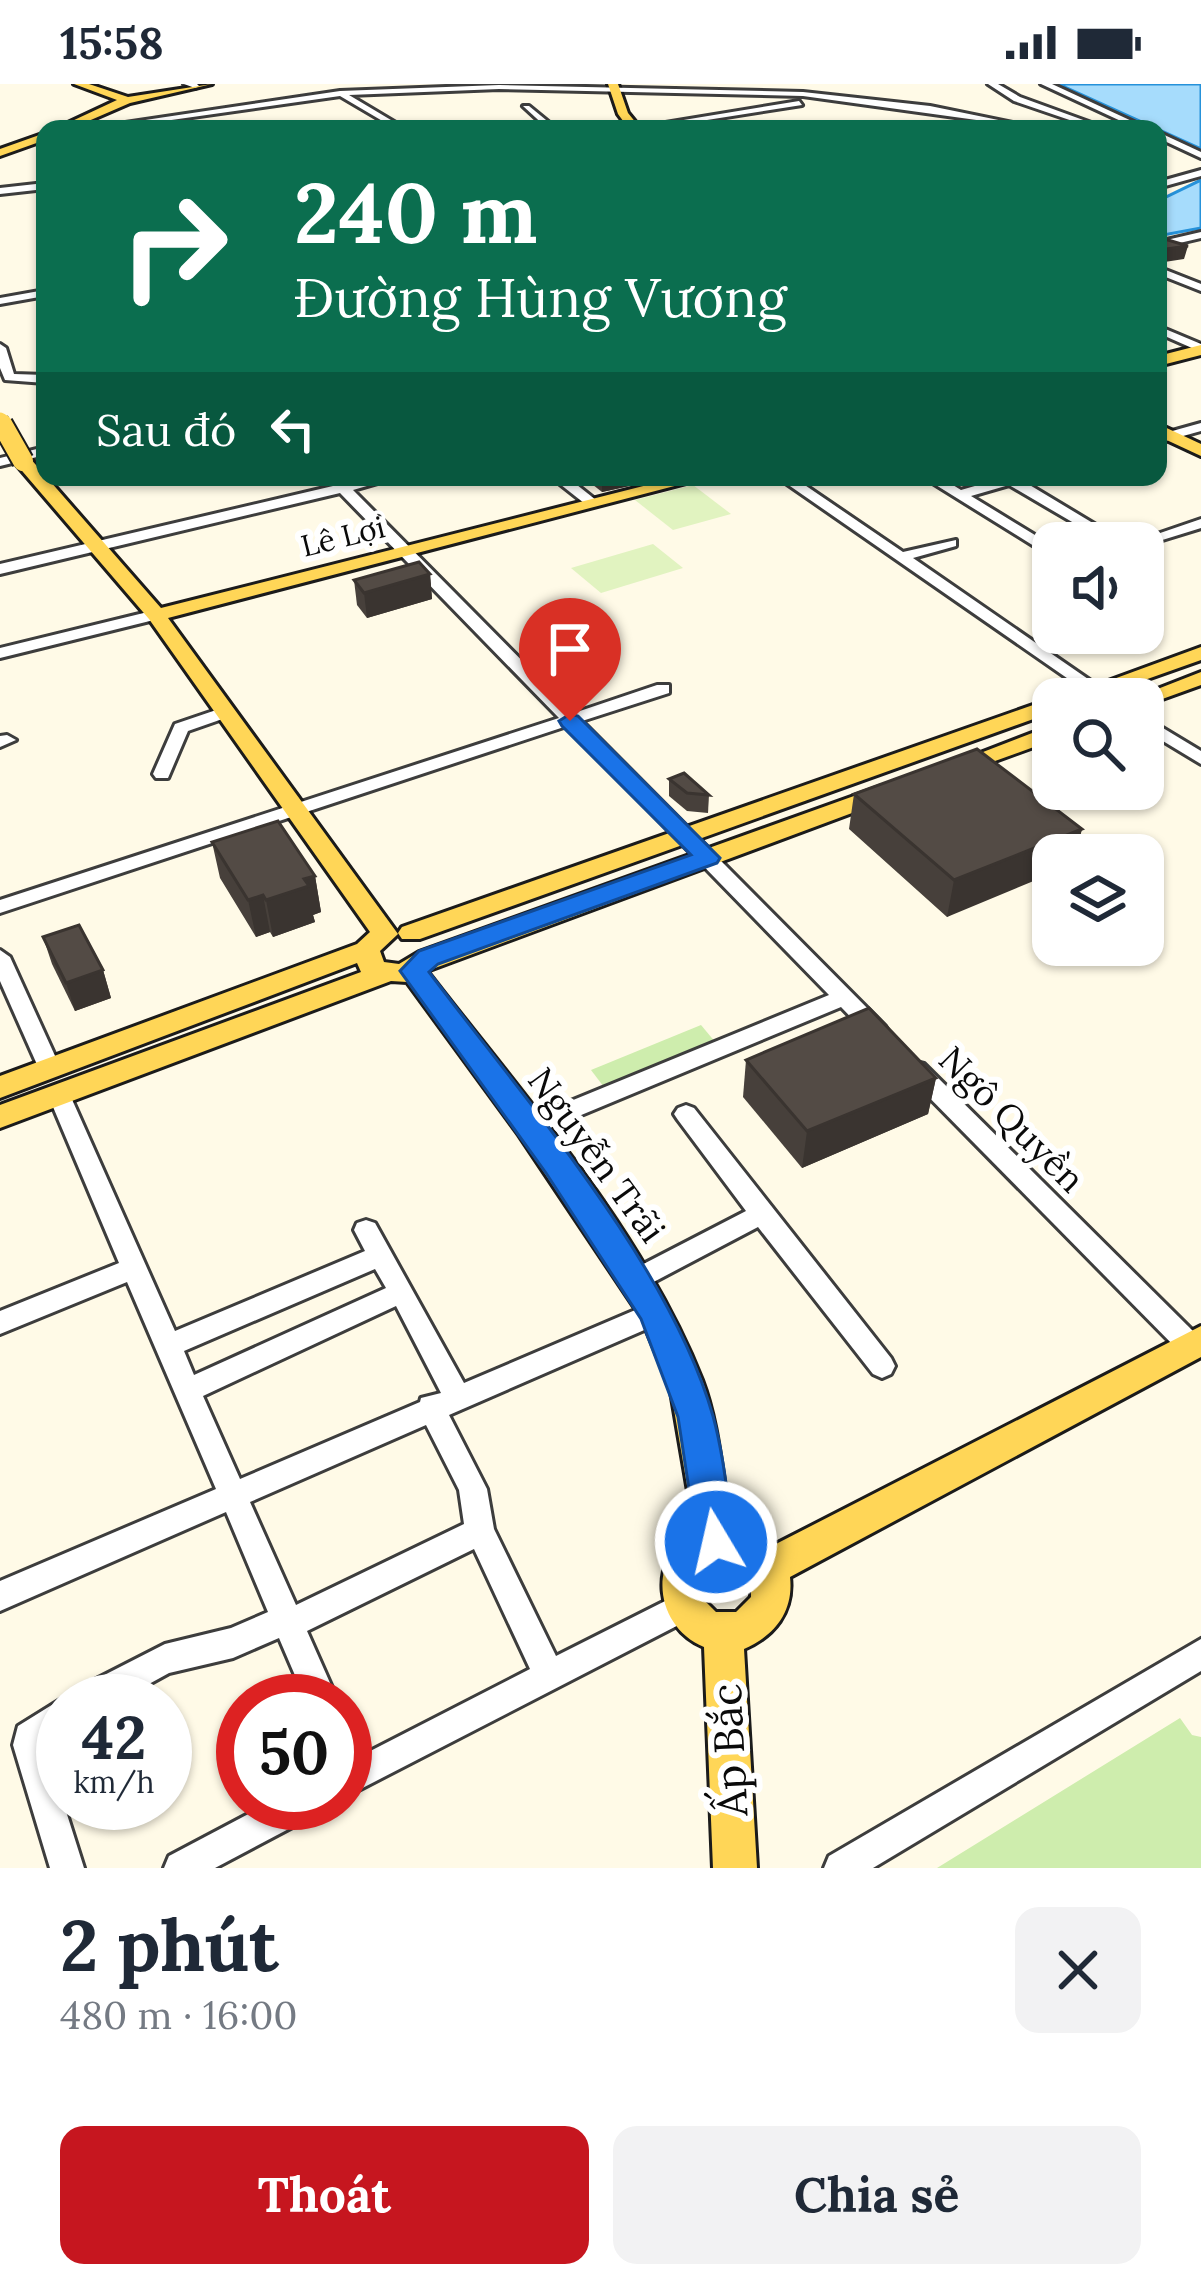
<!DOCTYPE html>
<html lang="vi">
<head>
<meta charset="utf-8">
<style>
	body { margin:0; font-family:Lora,serif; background:#f2f2f3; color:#1f2937; height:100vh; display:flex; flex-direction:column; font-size:45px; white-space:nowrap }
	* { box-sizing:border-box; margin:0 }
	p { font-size:39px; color:#747a83 }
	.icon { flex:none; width:66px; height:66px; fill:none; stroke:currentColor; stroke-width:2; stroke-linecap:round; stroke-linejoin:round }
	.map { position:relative; height:1784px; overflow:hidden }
	.panel { display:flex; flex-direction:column; background:#fff; flex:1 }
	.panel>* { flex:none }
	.top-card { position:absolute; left:36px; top:36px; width:1131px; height:366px; border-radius:24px; box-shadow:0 3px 9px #0004; background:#0b6e4f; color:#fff; overflow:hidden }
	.tools { position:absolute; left:1032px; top:438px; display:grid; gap:24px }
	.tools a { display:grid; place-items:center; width:132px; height:132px; border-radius:24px; background:#fff; box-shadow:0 3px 9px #0004; font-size:60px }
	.speed { position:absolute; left:36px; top:1590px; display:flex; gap:24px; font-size:60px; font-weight:700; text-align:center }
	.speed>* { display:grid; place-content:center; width:156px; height:156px; border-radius:50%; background:#fff; box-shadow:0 3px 9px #0004; line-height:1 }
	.speed small { font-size:30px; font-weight:400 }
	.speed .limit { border:18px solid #d22; background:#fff; color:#111 }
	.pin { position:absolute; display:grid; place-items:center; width:102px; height:102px; color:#fff; margin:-123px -51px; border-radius:50% 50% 50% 0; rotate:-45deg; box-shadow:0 0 12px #0007 }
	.pin .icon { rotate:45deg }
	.me { position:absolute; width:132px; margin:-66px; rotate:351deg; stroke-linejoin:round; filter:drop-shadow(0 0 9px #0008) }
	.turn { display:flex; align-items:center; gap:42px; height:252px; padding:0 60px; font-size:54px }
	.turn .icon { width:156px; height:156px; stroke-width:2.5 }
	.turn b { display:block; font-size:84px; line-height:102px }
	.then { display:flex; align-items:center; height:114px; padding:0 60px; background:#0003; gap:24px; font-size:45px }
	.round { display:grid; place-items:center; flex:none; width:126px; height:126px; border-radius:24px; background:#f2f2f3 }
	.head { display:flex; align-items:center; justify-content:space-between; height:204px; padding:0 60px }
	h1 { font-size:72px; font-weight:700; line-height:90px }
	.cta { display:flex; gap:24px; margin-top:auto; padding:24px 60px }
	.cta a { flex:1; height:138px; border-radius:24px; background:#c6161f; color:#fff; font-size:48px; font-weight:700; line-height:138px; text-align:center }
	.cta a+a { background:#f2f2f3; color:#1f2937 }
	.status { display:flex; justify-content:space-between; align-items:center; height:84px; padding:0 60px; background:#fff; direction:ltr }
	.status svg { height:33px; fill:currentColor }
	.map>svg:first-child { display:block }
	.green { fill:#ceedad }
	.pitch { fill:#e1f3c0 }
	.water { fill:#a6dcfc; stroke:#2692da; stroke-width:3 }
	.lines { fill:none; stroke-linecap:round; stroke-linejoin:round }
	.minor-casing { stroke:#3d3d3d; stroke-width:6 }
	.major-casing { stroke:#1b1b1b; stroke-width:6 }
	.minor { fill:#fff; fill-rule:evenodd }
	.major { fill:#ffd657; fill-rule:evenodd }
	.major-bridge-far1-casing { stroke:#1b1b1b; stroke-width:18; stroke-linecap:butt }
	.major-bridge-casing { stroke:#1b1b1b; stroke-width:24; stroke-linecap:butt }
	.major-bridge-far1 { stroke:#ffd657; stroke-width:15 }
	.major-bridge { stroke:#ffd657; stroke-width:20 }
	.wall { fill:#47403b }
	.shaded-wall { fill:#3a3430 }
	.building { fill:#534b45; stroke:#3a3430; stroke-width:3 }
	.route { fill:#1a73e8; stroke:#114b97; stroke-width:3 }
	.labels { text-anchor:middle; stroke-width:12; stroke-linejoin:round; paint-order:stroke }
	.far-street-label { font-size:30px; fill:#0a0a0a; stroke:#fff }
	.street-label { font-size:36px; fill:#0a0a0a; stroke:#fff }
	.near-street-label { font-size:42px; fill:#0a0a0a; stroke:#fff }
</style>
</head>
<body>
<div class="status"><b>15:58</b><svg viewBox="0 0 49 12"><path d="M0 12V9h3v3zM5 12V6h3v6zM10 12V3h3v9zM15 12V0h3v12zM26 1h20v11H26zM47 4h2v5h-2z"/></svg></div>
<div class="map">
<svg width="1201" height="1784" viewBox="0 0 1201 1784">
	<rect width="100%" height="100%" fill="#fffae7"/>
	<!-- green -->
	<g class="green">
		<polygon points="701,941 721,965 610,1011 591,986"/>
		<polygon points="1180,1634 1192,1651 1201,1653 1201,1784 937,1784"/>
	</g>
	<!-- pitch -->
	<g class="pitch">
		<polygon points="693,401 731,430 673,446 635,416"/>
		<polygon points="653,460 683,484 601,509 571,484"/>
	</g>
	<!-- water -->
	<g class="water">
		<polygon points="1058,0 1201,0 1201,65"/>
		<polygon points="1201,96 1201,144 1158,152 1158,117"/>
	</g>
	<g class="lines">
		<defs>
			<g id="minor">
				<polygon points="184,0 197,0 199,2 195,4"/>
				<polygon points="988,0 998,0 1020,13 1108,45 1096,45 1014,17"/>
				<polygon points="1041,0 1052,0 1149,45 1138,45"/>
				<polygon points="499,1 803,8 930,22 1042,45 803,12 499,5 349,11 406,45 396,45 340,12 108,45 85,45 340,7"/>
				<polygon points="799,17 802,21 650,45 629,45"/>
				<polygon points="523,22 529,22 557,45 548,45"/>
				<polygon points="1158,48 1201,68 1201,74 1158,54"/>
				<polygon points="1201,86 1201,92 1158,104 1158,98"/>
				<polygon points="45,99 45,105 0,110 0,104"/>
				<polygon points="1201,148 1201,154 1158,164 1158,158"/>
				<polygon points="1158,183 1201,200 1201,207 1158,190"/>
				<polygon points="45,206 45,212 0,220 0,214"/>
				<polygon points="1158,242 1201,260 1201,268 1158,249"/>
				<polygon points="0,260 6,264 14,290 45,291 45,299 5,296 0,284"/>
				<polygon points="1201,339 1201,347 1158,359 1158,351"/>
				<polygon points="45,363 45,371 0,382 0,374"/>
				<polygon points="325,393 340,393 346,399 373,393 398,393 353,406 574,629 657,601 669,601 669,609 582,637 885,942 888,947 885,952 869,952 841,923 538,1049 522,1049 518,1043 522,1037 829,911 567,642 0,829 0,816 559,634 340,409 0,490 0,480 333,402"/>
				<polygon points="551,393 567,393 601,420 589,423"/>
				<polygon points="777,393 793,393 903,468 956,456 956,462 913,474 1104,606 1096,611 1090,610"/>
				<polygon points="923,393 940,393 961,406 1006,393 1029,393 1023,397 1126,459 1108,459 1009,401 971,412 1053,462 1052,467 1042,467"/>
				<polygon points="1201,435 1201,444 1143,462 1143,459 1131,459"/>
				<polygon points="156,526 162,528 162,534 0,574 0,564"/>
				<polygon points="225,623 234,628 231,632 188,647 168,694 156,694 153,690 175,640"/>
				<polygon points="1143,632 1201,667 1201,680 1143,645"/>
				<polygon points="7,651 16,656 0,663 0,652"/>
				<polygon points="0,866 10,873 61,985 58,991 42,991 39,985 0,897"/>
				<polygon points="916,978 924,980 1200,1254 1200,1270 1191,1273 1182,1270 908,992 905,986 908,980"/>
				<path d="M59,1003L67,1005L70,1011L175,1247L365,1167L354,1146L357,1139L366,1136L375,1139L464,1299L647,1221L656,1218L665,1221L669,1229L665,1237L449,1331L487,1405L494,1445L556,1572L685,1507L696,1512L700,1522L696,1532L345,1713V1680L530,1585L474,1465L307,1547L338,1617H306L279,1554L233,1574L169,1589L118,1617H70L75,1606L165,1560L231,1544L268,1528L226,1428L0,1527V1497L216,1405L127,1198L0,1250V1227L119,1179L48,1011L51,1005ZM375,1185L386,1204L194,1291L184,1267ZM396,1222L441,1309L421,1314L420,1318L240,1395L203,1312ZM426,1341L459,1406L464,1440L296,1521L250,1418Z"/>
				<polygon points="686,1021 694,1024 891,1274 895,1282 891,1290 882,1294 873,1290 758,1143 646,1202 637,1205 628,1202 624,1195 628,1188 746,1127 678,1036 674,1030 678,1024"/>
				<polygon points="1201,1555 1201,1587 873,1784 824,1784 829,1772"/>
				<polygon points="63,1614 70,1617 63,1617 63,1649 45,1661 84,1784 50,1784 13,1661 18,1642"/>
				<polygon points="269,1719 320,1719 315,1731 215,1784 164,1784 169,1772"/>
			</g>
			<g id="major">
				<polygon points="74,0 89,0 128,13 212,0 130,19 70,45 55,45 117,16"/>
				<polygon points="608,0 618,0 628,29 641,45 629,45 618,30"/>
				<polygon points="45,49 45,56 0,72 0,65"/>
				<polygon points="1201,261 1201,271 1158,282 1158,272"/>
				<polygon points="1158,340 1201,360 1201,372 1158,352"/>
				<path d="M17,373H29L161,524L679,393H709L168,534L398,850L380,867L384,878L399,880L419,868L879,703L887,701L899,708L895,713L427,887C525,1014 643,1147 702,1296C719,1340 722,1394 731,1440L761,1450L774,1461L1201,1242V1273L790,1493C794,1528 774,1552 744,1565L757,1784H713L704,1563C655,1543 646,1474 695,1448L670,1302L641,1233L519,1051L407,898L391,897L0,1044V1021L361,888L357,879L0,1014V992L357,860L370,848L149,535L17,381ZM716,1476H736L751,1491V1513L736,1528H716L701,1513V1491Z"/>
				<polygon points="1201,563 1201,576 1091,615 1059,615"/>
				<polygon points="1201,588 1201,601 1143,622 1143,615 1132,615"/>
				<polygon points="1053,614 1053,628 420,855 402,855 398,849 402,843"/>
				<polygon points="1053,641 1053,656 959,690 943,690 939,685"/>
			</g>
		</defs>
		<!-- minor casing -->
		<use href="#minor" class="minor-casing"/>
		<!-- major casing -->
		<use href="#major" class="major-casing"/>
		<!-- minor -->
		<use href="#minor" class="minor"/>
		<!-- major -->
		<use href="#major" class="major"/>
		<defs>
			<polyline id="major-bridge-far1" points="0,336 4,343"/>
			<polyline id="major-bridge" points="2,340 23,377"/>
		</defs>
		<!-- major-bridge-far1 casing -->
		<use href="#major-bridge-far1" class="major-bridge-far1-casing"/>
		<!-- major-bridge casing -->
		<use href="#major-bridge" class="major-bridge-casing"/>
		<!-- major-bridge-far1 -->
		<use href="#major-bridge-far1" class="major-bridge-far1"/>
		<!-- major-bridge -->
		<use href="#major-bridge" class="major-bridge"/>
	</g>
	<!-- wall -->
	<g class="wall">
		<polygon points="583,393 670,393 602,408"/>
		<polygon points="430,490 432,515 367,534 357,521 354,496"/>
		<polygon points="669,695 709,711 708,729 687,727 669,712"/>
		<polygon points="854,710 1082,745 1075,771 1053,771 947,833 849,745"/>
		<polygon points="212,758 315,792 321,828 313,831 315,838 273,853 270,848 256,853 220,794"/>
		<polygon points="43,853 103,886 111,914 75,927 52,880"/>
		<polygon points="746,976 936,994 928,1030 802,1084 743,1013"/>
	</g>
	<!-- shaded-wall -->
	<g class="shaded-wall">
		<polygon points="1188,162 1184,175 1158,179 1159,166"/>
		<polygon points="602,393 670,393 602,408"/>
		<polygon points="430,490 432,515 367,534 364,509"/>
		<polygon points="1082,745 1075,771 1053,771 1053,789 947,833 954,796"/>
		<polygon points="315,792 321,828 313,831 315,838 273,853 266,816 304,795"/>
		<polygon points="263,811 270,848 256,853 248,816"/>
		<polygon points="103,886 111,914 75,927 66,899"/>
		<polygon points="936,994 928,1030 802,1084 807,1047"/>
	</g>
	<!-- building -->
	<g class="building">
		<polygon points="1158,153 1188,162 1159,166"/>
		<polygon points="419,478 430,490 364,509 354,496"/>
		<polygon points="977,665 1082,745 954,796 854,710"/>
		<polygon points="684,689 709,711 687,709 669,695"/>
		<polygon points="278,737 315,792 304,795 309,802 266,816 263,811 248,816 212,758"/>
		<polygon points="79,841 103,886 66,899 43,853"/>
		<polygon points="869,924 936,994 807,1047 746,976"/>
	</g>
	<!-- route -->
	<path class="route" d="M570,630L578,632L720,774L717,779L438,880L429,888C525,1016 669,1179 713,1332C724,1372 728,1417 734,1458L729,1471L716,1476L702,1471L697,1458L678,1333L641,1235L546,1089L400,887L419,867L691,771L562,642L559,637Z"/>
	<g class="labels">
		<!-- far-street labels -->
		<g class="far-street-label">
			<text transform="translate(343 453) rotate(-14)" y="10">Lê Lợi</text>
		</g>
		<!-- street labels -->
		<g class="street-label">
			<text transform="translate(1012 1035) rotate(45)" y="13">Ngô Quyền</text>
			<text transform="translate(597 1071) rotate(54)" y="13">Nguyễn Trãi</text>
		</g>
		<!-- near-street labels -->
		<g class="near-street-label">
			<text transform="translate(729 1666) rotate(-93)" y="15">Ấp Bắc</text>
		</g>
	</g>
</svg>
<div class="tools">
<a><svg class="icon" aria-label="sound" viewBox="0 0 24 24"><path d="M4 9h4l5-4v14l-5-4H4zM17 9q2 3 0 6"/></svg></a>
<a><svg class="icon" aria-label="search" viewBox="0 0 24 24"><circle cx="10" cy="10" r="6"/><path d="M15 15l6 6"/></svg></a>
<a><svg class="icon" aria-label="layers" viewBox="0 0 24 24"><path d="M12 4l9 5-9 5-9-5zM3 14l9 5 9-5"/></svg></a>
</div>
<div class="speed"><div>42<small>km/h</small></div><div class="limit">50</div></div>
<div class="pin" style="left:570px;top:637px;background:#d93025"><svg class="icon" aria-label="arrive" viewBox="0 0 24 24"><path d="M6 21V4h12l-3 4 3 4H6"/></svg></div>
<svg class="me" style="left:716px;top:1458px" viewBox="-20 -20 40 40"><circle r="17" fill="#1a73e8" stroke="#fff" stroke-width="3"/><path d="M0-11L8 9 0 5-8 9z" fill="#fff"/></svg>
<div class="top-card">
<div class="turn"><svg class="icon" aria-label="right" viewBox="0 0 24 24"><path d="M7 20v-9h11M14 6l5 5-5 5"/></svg><div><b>240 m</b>Đường Hùng Vương</div></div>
<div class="then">Sau đó<svg class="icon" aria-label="left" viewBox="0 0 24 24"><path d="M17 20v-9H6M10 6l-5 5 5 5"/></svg></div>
</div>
</div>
<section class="panel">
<div class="head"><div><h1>2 phút</h1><p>480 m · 16:00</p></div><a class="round"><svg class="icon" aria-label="close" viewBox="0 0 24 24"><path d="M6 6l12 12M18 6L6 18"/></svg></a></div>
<div class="cta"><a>Thoát</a><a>Chia sẻ</a></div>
</section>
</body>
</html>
